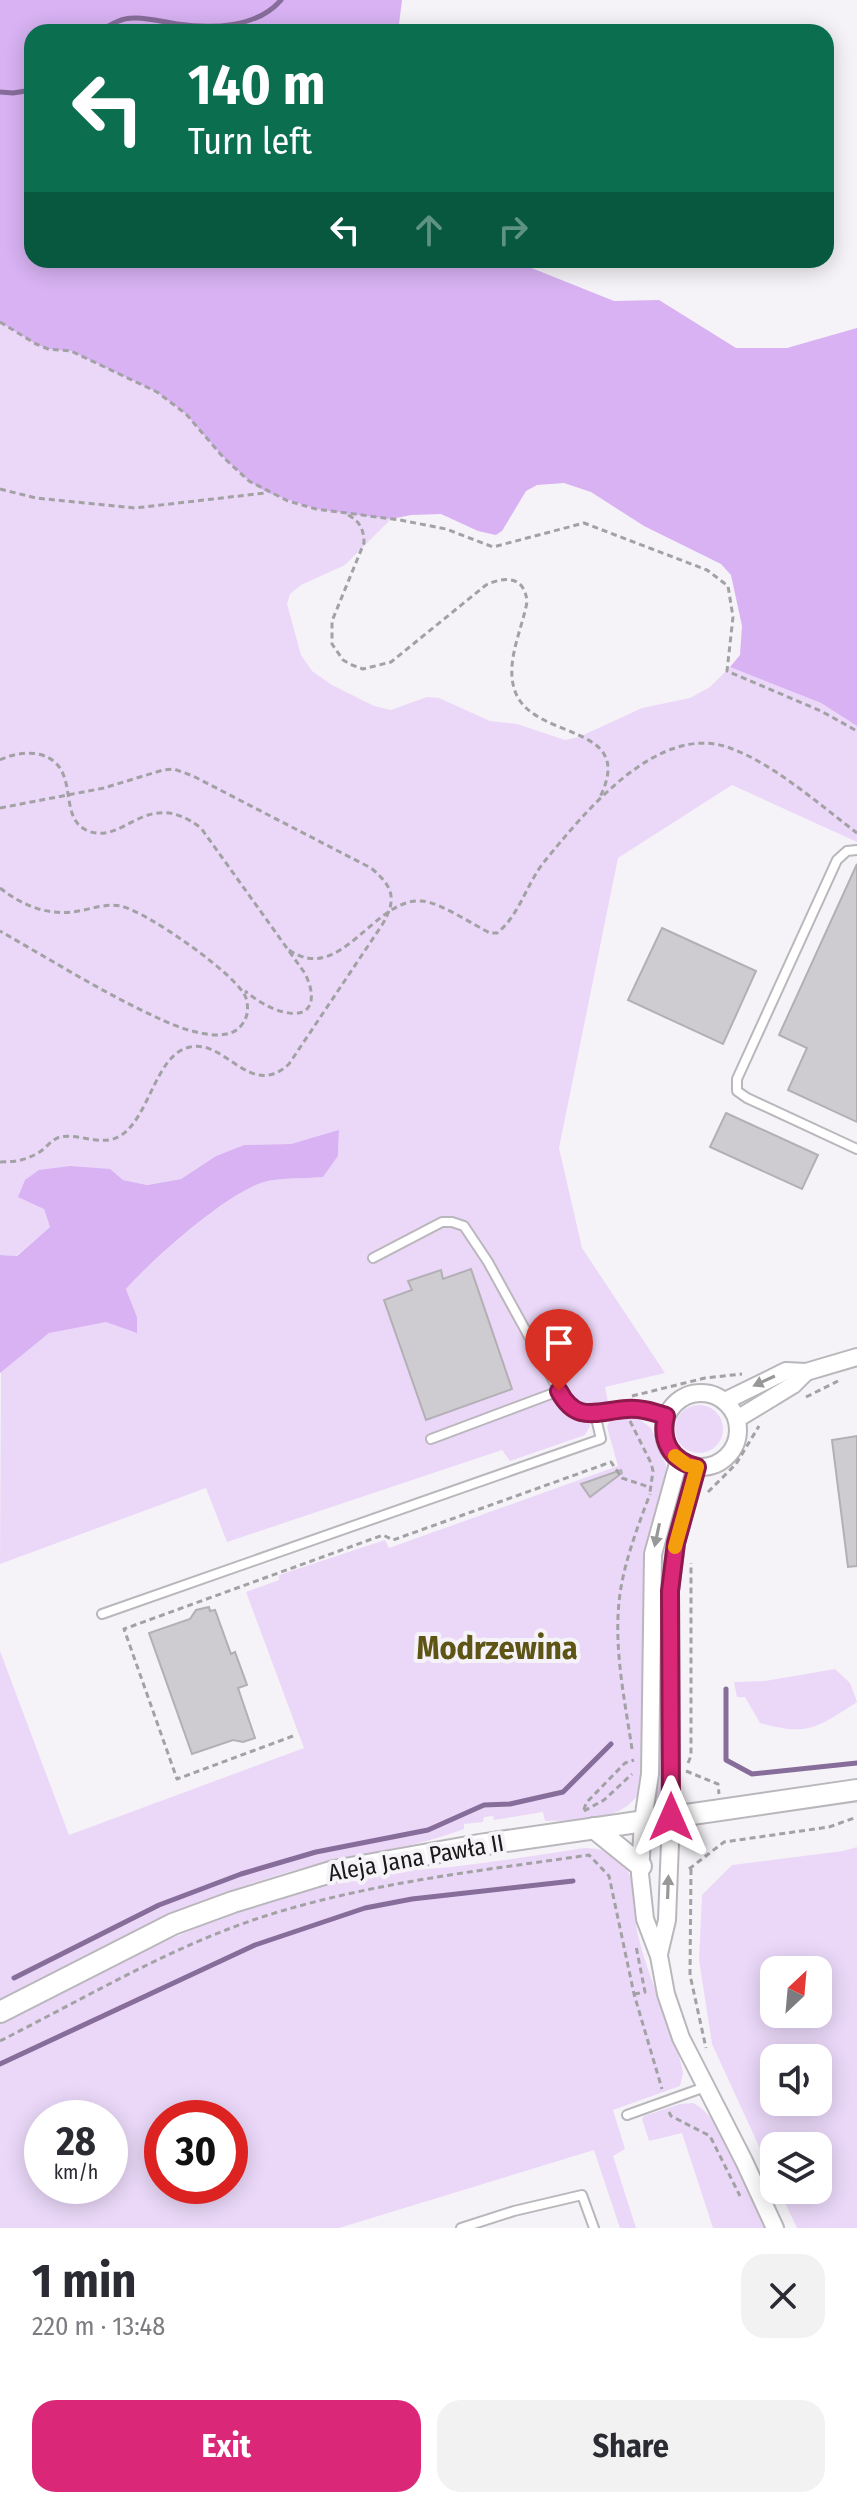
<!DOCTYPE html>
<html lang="en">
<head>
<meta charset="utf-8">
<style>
	body { margin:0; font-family:"Fira Sans Condensed",sans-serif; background:#f2f2f3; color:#2b2b33; height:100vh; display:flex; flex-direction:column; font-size:30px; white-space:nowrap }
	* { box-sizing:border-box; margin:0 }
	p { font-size:26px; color:#7c7c81 }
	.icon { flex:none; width:44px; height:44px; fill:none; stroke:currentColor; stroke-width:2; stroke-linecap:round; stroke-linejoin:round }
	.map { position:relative; height:2228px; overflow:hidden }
	.panel { display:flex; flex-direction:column; background:#fff; flex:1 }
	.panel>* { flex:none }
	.hud { position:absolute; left:24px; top:24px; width:810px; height:244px; border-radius:24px; box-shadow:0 4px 20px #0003; background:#0b6e4f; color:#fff; overflow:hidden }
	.needle { width:52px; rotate:26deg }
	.tools { position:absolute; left:760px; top:1956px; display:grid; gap:16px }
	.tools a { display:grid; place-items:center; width:72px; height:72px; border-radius:16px; background:#fff; box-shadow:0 4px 20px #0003; font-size:40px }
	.speed { position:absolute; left:24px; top:2100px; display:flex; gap:16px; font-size:40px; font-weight:700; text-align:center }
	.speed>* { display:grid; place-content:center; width:104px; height:104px; border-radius:50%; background:#fff; box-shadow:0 4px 20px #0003; line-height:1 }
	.speed small { font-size:20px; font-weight:400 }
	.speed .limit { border:12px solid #d22; background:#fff; color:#111 }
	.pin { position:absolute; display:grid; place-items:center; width:68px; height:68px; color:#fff; margin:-82px -34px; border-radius:50% 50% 50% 0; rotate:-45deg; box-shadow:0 0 8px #0007 }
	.pin .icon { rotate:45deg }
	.me { position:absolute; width:88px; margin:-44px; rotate:0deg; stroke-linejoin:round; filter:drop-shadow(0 0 6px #0008) }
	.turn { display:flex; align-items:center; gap:28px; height:168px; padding:0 32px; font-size:36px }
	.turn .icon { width:104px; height:104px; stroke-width:2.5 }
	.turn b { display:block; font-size:56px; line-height:68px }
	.lanes { display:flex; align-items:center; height:76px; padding:0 32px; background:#0003; justify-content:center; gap:40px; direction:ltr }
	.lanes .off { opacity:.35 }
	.round { display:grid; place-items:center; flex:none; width:84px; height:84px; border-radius:24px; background:#f2f2f3 }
	.summary { display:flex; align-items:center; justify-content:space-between; height:136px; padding:0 32px }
	h1 { font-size:48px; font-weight:700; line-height:60px }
	.action { display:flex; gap:16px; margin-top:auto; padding:16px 32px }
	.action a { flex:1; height:92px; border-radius:24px; background:#db2777; color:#fff; font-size:32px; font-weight:700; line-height:92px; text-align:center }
	.action a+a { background:#f2f2f3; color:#2b2b33 }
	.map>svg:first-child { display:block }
	.green { fill:#ebd8f9; fill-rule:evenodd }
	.forest { fill:#d8b2f3 }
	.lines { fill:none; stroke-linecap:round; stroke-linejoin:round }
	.stream { stroke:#876d9a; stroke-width:5 }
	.building { fill:#cfccd1; stroke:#b2b0b4; stroke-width:2 }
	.service-casing { stroke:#b9b7bb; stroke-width:12 }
	.minor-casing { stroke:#b9b7bb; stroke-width:20 }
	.tertiary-casing { stroke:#b9b7bb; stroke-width:24 }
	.path { stroke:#a2a1a4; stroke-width:3; stroke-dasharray:6 4; stroke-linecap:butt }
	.service { stroke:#fff; stroke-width:8 }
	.minor { stroke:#fff; stroke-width:16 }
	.tertiary { stroke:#fff; stroke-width:20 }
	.oneway { fill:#989898 }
	.route-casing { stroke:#8e194d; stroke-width:20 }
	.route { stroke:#db2777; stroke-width:14 }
	.slow { stroke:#f59e0b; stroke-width:14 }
	.labels { text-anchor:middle; stroke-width:8; stroke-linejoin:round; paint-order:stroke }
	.street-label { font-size:24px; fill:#1b1a1b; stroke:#f5f3f7 }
	.district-label { font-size:32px; font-weight:bold; fill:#5d5416; stroke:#f5f3f7 }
</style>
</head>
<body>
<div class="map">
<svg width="857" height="2228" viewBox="0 0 857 2228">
	<rect width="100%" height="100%" fill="#f5f3f7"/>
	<!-- green -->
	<g class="green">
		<path d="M0,322L36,344L48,349L71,351L157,392L186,414L223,457L249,481L268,493L316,509L391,519L345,565L301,585L290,594L287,604L301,655L312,671L332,685L374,706L391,710L427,697L439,698L490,721L517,724L565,740L579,737L642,708L690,698L710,687L730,667L821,703L857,726V842L732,785L618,858L559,1148L582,1248L665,1373L605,1387L608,1402L585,1407L590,1426L585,1435L510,1461L502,1450L227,1542L206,1488L0,1564L1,1371L49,1333L79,1325L137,1317L126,1289C154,1259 223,1196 261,1183C279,1177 304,1179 323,1177L338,1156L339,1131L291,1144L244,1145L216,1156L181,1179L146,1185L123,1180L44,1209L50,1227L16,1256L0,1255Z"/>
		<circle cx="699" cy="1429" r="24"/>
		<path d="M634,1415L651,1428L666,1465L665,1480L649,1536L645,1562L644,1783C629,1823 582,1820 545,1821L543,1812L494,1820L493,1816L484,1817L483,1822L464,1824V1829C412,1849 356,1853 303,1868C196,1896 98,1949 0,1999V1651L69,1835L304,1748L246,1592L279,1580V1575L385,1540L389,1548L618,1466L607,1427L610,1420L619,1416Z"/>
		<polygon points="683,1471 688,1473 674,1526 664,1798 661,1801 655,1796 658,1567"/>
		<path d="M835,1669L850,1683L857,1702C818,1727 808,1737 760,1723L745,1697H737L734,1682L765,1681Z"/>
		<path d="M857,1847V2228H797L779,2190H818V2146H774V2179L712,2044L699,1960L702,1895L732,1865L843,1851ZM774,1970H818V2014H774ZM774,2058H818V2102H774Z"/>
		<path d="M584,1848C600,1848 617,1852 626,1867C639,1890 632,1916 639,1939C650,1985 674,2027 683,2073L680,2086L613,2110L625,2149L613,2156L636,2228H620L594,2150L339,2228H0V2022C110,1966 217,1911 336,1880C374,1871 412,1871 451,1867C495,1862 540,1855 584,1848ZM42,2118H110V2186H42ZM162,2118H230V2186H162Z"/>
		<path d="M693,2103C724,2117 752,2196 767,2228H713L682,2133L649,2141L642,2119L644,2116L680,2104Z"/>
	</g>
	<!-- forest -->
	<g class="forest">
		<polygon points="0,0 402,0 398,32 32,32 32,260 520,260 524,265 614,301 659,300 736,348 787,348 857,328 857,726 821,703 730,667 740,655 742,626 731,575 721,564 644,526 591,492 564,483 537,485 526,491 502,531 496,535 478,531 441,514 411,515 391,519 359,515 316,509 268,493 249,481 223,457 186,414 157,392 71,351 48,349 36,344 0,322"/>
		<path d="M339,1130L338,1156L323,1177C304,1179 279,1177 261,1183C223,1196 153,1259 126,1289L137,1317V1333L106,1322L49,1333L0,1373V1255L17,1256L50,1227L44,1209L18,1197L25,1180L39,1170L70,1166L110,1169L123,1180L147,1185L181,1179L216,1156L244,1145L291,1144Z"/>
	</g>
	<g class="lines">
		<!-- stream -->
		<g class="stream">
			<path d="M100,32C109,25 121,18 133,18C147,17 163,22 177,24C212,29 257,28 281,0"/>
			<polyline points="0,92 13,93 32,90"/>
			<polyline points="726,1689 726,1760 752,1774 857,1763"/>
			<polyline points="14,1978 159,1905 241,1874 316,1852 428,1830 484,1805 510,1804 563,1792 611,1744"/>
			<polyline points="0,2064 255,1945 365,1908 412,1899 573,1881"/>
		</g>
	</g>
	<!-- building -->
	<g class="building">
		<polygon points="857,864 857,1122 788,1090 807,1048 779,1035"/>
		<polygon points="662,928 756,971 723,1044 628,1000"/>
		<polygon points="726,1113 818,1155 802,1189 710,1147"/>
		<polygon points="471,1269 512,1389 426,1420 384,1300 412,1290 408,1281 441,1270 443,1279"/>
		<polygon points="857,1436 857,1566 848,1567 832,1440"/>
		<polygon points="621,1470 622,1473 590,1497 581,1484"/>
		<polygon points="209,1607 210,1611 215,1610 231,1654 235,1652 247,1685 238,1688 255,1738 243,1742 233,1740 192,1754 149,1633 190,1619 196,1610"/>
	</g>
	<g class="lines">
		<defs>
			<g id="service">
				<polyline points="857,850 847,851 837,860 737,1079 737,1091 747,1098 857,1149"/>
				<path d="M373,1258L442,1222H452L464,1226L488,1262L565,1402C586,1421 602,1410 627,1409C641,1408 653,1412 666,1416"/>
				<polyline points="431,1439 559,1391"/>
				<polyline points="102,1614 601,1439 595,1414"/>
				<polyline points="627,2115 705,2087"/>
				<polyline points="461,2228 514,2211 582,2195 594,2228"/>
			</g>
			<g id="minor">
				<circle cx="701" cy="1430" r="37"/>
				<polyline points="725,1401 786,1371 806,1372 857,1357"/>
				<polyline points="737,1419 793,1385 806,1372"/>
				<polyline points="679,1460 653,1554 650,1774 643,1821 640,1874 645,1919 659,1956 666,1994 681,2038 744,2161 775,2228"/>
				<polyline points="659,1954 667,1920 671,1817 670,1591 676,1543 697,1467"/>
			</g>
			<g id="tertiary">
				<polyline points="594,1828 641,1866"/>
				<polyline points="0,2012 173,1924 233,1902 334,1871 479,1845 857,1790"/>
			</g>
		</defs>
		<!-- service casing -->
		<use href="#service" class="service-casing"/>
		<!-- minor casing -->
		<use href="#minor" class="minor-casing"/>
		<!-- tertiary casing -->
		<use href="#tertiary" class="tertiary-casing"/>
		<!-- path -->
		<g class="path">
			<polyline points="0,322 36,344 48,349 71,351 157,392 186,414 223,457 249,481 288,501 316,509 400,520 446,529 493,547 584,523 707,570 728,586 733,617 727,671 821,711 857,731"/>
			<polyline points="0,489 36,498 135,508 265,493"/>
			<path d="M348,515C360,521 364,530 364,543L332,621V644L343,660L352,665L363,669L391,662L486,585C505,576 525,576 527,602C522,629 506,661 514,688C529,743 638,720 600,797"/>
			<path d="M0,760C12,754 28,751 42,755C81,768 57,816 86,830C124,848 145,785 201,828L304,972C316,993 316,1020 284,1012C270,1009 256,1000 245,991"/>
			<path d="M0,808L104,788L163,770L174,769L193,776L371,868C394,887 397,900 382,925L289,1064C250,1100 226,1039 190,1047C155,1054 150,1118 120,1136C102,1147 79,1133 60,1137C52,1139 47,1147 41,1151C28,1160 15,1162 0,1162"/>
			<path d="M0,888C22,905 45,915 73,912C89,910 104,903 121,906C147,912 238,975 246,998C249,1009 248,1018 240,1027C223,1045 179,1028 160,1019C107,995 51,960 0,931"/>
			<path d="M289,950C341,986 374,897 422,901C441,903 472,924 490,933H497C519,916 527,883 544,862C584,813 658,721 730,748C774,764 820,805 857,833"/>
			<polyline points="632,1396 705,1378 742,1374"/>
			<polyline points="806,1397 838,1381"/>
			<polyline points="630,1421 651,1463 653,1471 650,1492"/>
			<polyline points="708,1492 736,1464 759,1426"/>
			<polyline points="293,1736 177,1779 124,1629 383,1535 393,1540 611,1462 622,1478 649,1487"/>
			<path d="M632,1749C624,1695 611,1637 622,1582C628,1552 639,1523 650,1494"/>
			<polyline points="688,1763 691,1756 691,1563"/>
			<polyline points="686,1771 718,1784 719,1794"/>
			<polyline points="584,1810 586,1803 625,1763 634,1760"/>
			<polyline points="584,1811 604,1800 632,1774"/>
			<polyline points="689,1869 724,1842 829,1827 857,1817"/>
			<polyline points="691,1869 690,1975 706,2048"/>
			<polyline points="634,1994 645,1992 636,1946"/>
			<path d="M0,2041C85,1998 169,1948 259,1918C366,1883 479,1871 589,1855L609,1876L634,1994L662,2089"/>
			<polyline points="669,2112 671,2116 710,2136 740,2196"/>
		</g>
		<!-- service -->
		<use href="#service" class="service"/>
		<!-- minor -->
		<use href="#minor" class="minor"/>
		<!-- tertiary -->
		<use href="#tertiary" class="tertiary"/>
	</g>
	<!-- one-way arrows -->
	<defs><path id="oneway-solid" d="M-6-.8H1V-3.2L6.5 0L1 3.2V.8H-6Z" transform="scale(2)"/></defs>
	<g class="oneway">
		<use href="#oneway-solid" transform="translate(764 1381) rotate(155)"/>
		<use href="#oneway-solid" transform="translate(657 1535) rotate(102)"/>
		<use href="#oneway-solid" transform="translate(668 1887) rotate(-88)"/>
	</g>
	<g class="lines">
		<defs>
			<path id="route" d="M559,1391C576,1424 597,1411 627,1409C641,1408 653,1412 666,1416C660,1441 671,1461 697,1467L676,1543L670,1591L671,1817"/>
		</defs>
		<!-- route casing -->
		<use href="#route" class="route-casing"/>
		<!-- route -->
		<use href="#route" class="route"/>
		<!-- slow -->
		<polyline class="slow" points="675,1456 687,1465 697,1467 675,1547"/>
	</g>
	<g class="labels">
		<!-- street labels -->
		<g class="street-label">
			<text transform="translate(416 1858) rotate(-10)" y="8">Aleja Jana Pawła II</text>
		</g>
		<!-- district labels -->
		<g class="district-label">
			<text x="497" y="1659">Modrzewina</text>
		</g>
	</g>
</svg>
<div class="tools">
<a><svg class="needle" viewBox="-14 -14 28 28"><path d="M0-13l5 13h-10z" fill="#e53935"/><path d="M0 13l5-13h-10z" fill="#7c7c81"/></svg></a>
<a><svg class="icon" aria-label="sound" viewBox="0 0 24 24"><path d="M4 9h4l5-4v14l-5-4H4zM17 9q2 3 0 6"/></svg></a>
<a><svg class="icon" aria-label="layers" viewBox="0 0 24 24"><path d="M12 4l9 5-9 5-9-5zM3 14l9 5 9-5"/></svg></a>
</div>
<div class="speed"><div>28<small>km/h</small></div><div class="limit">30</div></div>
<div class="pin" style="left:559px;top:1391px;background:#d93025"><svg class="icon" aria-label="arrive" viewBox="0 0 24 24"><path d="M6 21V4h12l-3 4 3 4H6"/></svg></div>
<svg class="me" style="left:671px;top:1817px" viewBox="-20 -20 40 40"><path d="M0-17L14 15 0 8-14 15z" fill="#db2777" stroke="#fff" stroke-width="4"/></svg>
<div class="hud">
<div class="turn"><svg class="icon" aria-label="left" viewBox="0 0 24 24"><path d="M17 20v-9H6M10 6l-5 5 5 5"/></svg><div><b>140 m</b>Turn left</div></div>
<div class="lanes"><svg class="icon" aria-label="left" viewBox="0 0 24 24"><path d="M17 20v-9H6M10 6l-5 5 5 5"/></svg><svg class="icon off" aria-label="ahead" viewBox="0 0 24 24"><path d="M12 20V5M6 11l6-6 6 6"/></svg><svg class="icon off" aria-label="right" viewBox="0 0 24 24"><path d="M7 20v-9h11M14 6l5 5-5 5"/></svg></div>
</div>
</div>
<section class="panel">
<div class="summary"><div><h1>1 min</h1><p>220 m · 13:48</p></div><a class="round"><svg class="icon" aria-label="close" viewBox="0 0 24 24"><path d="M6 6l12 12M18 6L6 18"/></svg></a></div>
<div class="action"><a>Exit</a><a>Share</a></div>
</section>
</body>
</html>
